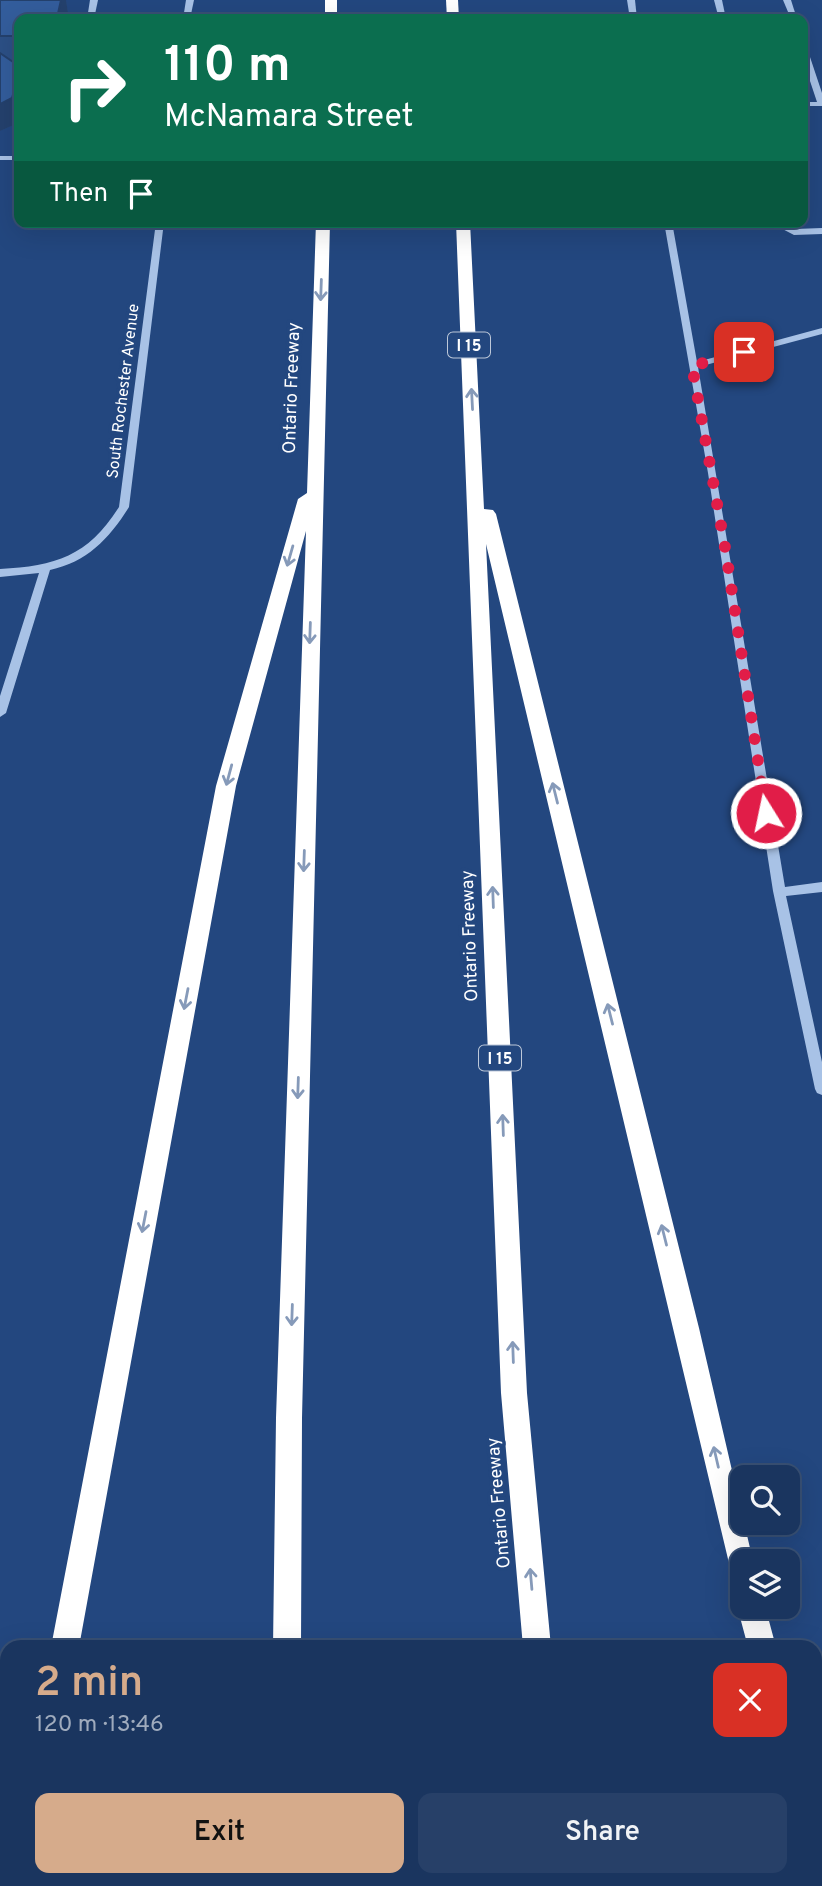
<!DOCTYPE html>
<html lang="en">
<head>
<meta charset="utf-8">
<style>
	body { margin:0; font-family:Overpass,sans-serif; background:#274068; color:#f1f3f6; height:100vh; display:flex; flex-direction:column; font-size:26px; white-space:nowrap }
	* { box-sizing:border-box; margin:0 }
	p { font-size:23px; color:#9fabbd }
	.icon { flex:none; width:38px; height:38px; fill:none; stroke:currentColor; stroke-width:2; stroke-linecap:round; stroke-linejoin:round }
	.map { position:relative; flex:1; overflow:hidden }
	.panel { position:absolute; left:0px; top:1640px; width:822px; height:247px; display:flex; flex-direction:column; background:#1a355f; border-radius:21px 21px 0 0; box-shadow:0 7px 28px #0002,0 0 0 2px #385074 }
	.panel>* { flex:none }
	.hud { position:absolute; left:14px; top:14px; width:794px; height:214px; border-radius:14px; box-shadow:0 7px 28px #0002,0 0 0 2px #385074; background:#0b6e4f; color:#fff; overflow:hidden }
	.buttons { position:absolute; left:730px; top:1465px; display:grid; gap:14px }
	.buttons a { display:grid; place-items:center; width:70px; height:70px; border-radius:14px; background:#1a355f; box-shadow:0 7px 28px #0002,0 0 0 2px #385074; font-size:35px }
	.pin { position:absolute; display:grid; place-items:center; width:60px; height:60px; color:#fff; margin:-30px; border-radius:14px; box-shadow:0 4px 10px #0006 }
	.me { position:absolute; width:77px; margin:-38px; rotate:350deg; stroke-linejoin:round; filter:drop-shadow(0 0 5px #0008) }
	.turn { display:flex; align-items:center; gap:24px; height:147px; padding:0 35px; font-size:32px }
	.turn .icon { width:91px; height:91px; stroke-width:2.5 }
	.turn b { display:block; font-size:49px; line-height:60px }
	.then { display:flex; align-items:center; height:66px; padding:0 35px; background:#0003; gap:14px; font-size:26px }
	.round { display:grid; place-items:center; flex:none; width:74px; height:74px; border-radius:14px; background:#274068 }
	.headline { display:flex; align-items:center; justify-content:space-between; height:119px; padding:0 35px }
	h1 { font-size:42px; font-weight:600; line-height:52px; color:#d6ab8b }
	.button { display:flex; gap:14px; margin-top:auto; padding:14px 35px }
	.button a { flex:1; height:80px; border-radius:14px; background:#d6ab8b; color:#111; font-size:28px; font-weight:600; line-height:80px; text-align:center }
	.button a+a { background:#274068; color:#f1f3f6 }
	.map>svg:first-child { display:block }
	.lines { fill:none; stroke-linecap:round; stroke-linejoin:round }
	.minor { fill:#a8c2e6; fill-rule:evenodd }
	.highway { fill:#fff; fill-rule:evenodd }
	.wall { fill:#2c5086 }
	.shaded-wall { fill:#24416d }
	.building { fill:#335d9c; stroke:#24416d; stroke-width:2 }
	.oneway { stroke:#869ab9 }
	.route { stroke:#e11d48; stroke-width:12; stroke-dasharray:0 21.6 }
	.labels { text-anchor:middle; stroke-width:7; stroke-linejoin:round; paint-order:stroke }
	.shield { fill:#23477f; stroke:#bdc8d9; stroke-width:2 }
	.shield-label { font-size:16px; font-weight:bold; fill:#fff }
	.far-street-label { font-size:16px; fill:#fff; stroke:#23477f }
	.street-label { font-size:18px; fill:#fff; stroke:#23477f }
</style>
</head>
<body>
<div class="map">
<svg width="822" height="1886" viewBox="0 0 822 1886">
	<rect width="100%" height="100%" fill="#23477f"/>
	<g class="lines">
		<!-- minor -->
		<g class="minor">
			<polygon points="90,0 98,0 94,19 87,19"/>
			<polygon points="186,0 194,0 190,19 183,19"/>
			<polygon points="627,0 635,0 637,19 630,19"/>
			<polygon points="714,0 722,0 726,19 719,19"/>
			<polygon points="783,0 791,0 797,19 791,19"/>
			<polygon points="803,46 807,48 822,93 822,106 803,106 803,102 817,102 803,60"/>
			<rect x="0" y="156" width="19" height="4"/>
			<path d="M156,222H164L129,507C109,539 87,562 50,570L6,713L0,717V696L39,573L0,577V569C56,566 88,556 119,507Z"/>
			<polygon points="664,222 672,222 697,362 822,328 822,334 698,367 785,887 822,882 822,892 786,896 822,1062 822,1095 817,1093 815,1089 773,891 708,473"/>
			<polygon points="769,222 780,222 795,229 822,228 822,234 794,235"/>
		</g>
		<!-- highway -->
		<g class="highway">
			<rect x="325" y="0" width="12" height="19"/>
			<polygon points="446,0 458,0 459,19 447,19"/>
			<polygon points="316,222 330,222 302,1418 301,1647 273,1647 276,1418 306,531 236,786 79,1647 51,1647 216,786 298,499 307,493"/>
			<polygon points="456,222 470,222 484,509 493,510 496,514 699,1328 753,1561 742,1561 742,1584 733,1580 486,544 527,1393 551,1647 523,1647 501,1393"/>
			<polygon points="742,1596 742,1606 765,1606 776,1647 748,1647 737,1606"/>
			<polygon points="816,1835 822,1838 822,1886 811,1880 816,1880"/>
			<polygon points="7,1878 36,1880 35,1886 5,1886"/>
			<rect x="270" y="1880" width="30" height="6"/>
			<polygon points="542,1880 572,1880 573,1886 543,1886"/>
		</g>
	</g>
	<!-- wall -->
	<polygon class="wall" points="0,0 66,0 68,13 67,19 19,19 19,60 11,61 18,123 0,131"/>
	<!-- shaded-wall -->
	<g class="shaded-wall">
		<polygon points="61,0 66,0 68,13 67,19 55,19"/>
		<polygon points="19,35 19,52 16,36"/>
		<polygon points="19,74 19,117 18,123 0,131 0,104"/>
	</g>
	<!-- building -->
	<g class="building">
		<polygon points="0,0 61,0 57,18 19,19 19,35 16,36 0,36"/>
		<polygon points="0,53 19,66 19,74 12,98 0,104"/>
	</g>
	<!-- one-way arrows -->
	<defs><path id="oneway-shaft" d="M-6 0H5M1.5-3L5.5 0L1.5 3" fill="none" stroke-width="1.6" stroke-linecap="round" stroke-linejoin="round" transform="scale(1.75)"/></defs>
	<g class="oneway">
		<use href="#oneway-shaft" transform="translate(321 290) rotate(92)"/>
		<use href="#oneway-shaft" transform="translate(472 399) rotate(-93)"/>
		<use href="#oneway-shaft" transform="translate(290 556) rotate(106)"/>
		<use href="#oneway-shaft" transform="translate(310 633) rotate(92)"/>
		<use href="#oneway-shaft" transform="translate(229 775) rotate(105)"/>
		<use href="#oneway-shaft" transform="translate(555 793) rotate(-104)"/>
		<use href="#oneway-shaft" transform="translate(304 861) rotate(92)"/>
		<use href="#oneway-shaft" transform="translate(493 897) rotate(-92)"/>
		<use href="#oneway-shaft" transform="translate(186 999) rotate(101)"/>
		<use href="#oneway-shaft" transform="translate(610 1014) rotate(-104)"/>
		<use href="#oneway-shaft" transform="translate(298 1088) rotate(92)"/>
		<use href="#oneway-shaft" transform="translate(503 1125) rotate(-92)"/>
		<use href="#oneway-shaft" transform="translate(144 1222) rotate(101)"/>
		<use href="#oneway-shaft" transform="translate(664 1235) rotate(-104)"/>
		<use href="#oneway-shaft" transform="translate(292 1315) rotate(92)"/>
		<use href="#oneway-shaft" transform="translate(513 1352) rotate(-92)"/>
		<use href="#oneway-shaft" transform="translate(716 1457) rotate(-103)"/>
		<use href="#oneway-shaft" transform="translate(531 1579) rotate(-95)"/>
	</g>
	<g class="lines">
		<!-- route -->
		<polyline class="route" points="744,352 692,366 726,553 766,813"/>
	</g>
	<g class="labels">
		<!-- shield labels -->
		<g class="shield">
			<rect x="448" y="332.5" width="42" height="25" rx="5"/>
			<rect x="479" y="1045.5" width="42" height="25" rx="5"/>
		</g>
		<g class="shield-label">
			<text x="469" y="351">I 15</text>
			<text x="500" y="1064">I 15</text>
		</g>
		<!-- far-street labels -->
		<g class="far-street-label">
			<text transform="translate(122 391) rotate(-83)" y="6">South Rochester Avenue</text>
		</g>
		<!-- street labels -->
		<g class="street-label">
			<text transform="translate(291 388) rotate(-88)" y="6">Ontario Freeway</text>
			<text transform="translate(469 936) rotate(-92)" y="6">Ontario Freeway</text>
			<text transform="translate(498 1503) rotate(-95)" y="6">Ontario Freeway</text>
		</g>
	</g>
</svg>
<div class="buttons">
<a><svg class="icon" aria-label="search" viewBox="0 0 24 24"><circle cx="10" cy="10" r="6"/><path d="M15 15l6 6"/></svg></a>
<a><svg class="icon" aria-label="layers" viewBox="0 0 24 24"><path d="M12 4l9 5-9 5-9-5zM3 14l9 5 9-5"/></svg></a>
</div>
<div class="pin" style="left:744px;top:352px;background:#d93025"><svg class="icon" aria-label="arrive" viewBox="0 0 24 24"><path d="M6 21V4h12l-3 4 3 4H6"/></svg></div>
<svg class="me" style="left:766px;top:813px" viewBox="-20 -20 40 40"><circle r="17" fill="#e11d48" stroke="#fff" stroke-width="3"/><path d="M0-11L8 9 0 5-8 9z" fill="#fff"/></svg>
<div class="hud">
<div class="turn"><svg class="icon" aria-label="right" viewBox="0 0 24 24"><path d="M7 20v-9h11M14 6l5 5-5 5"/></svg><div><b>110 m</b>McNamara Street</div></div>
<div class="then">Then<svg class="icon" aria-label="arrive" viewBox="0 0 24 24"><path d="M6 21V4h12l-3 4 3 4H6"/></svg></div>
</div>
<section class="panel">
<div class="headline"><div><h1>2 min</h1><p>120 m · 13:46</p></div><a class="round" style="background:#d93025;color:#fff"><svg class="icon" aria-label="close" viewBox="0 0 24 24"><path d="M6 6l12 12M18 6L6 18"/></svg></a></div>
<div class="button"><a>Exit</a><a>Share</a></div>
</section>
</div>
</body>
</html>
